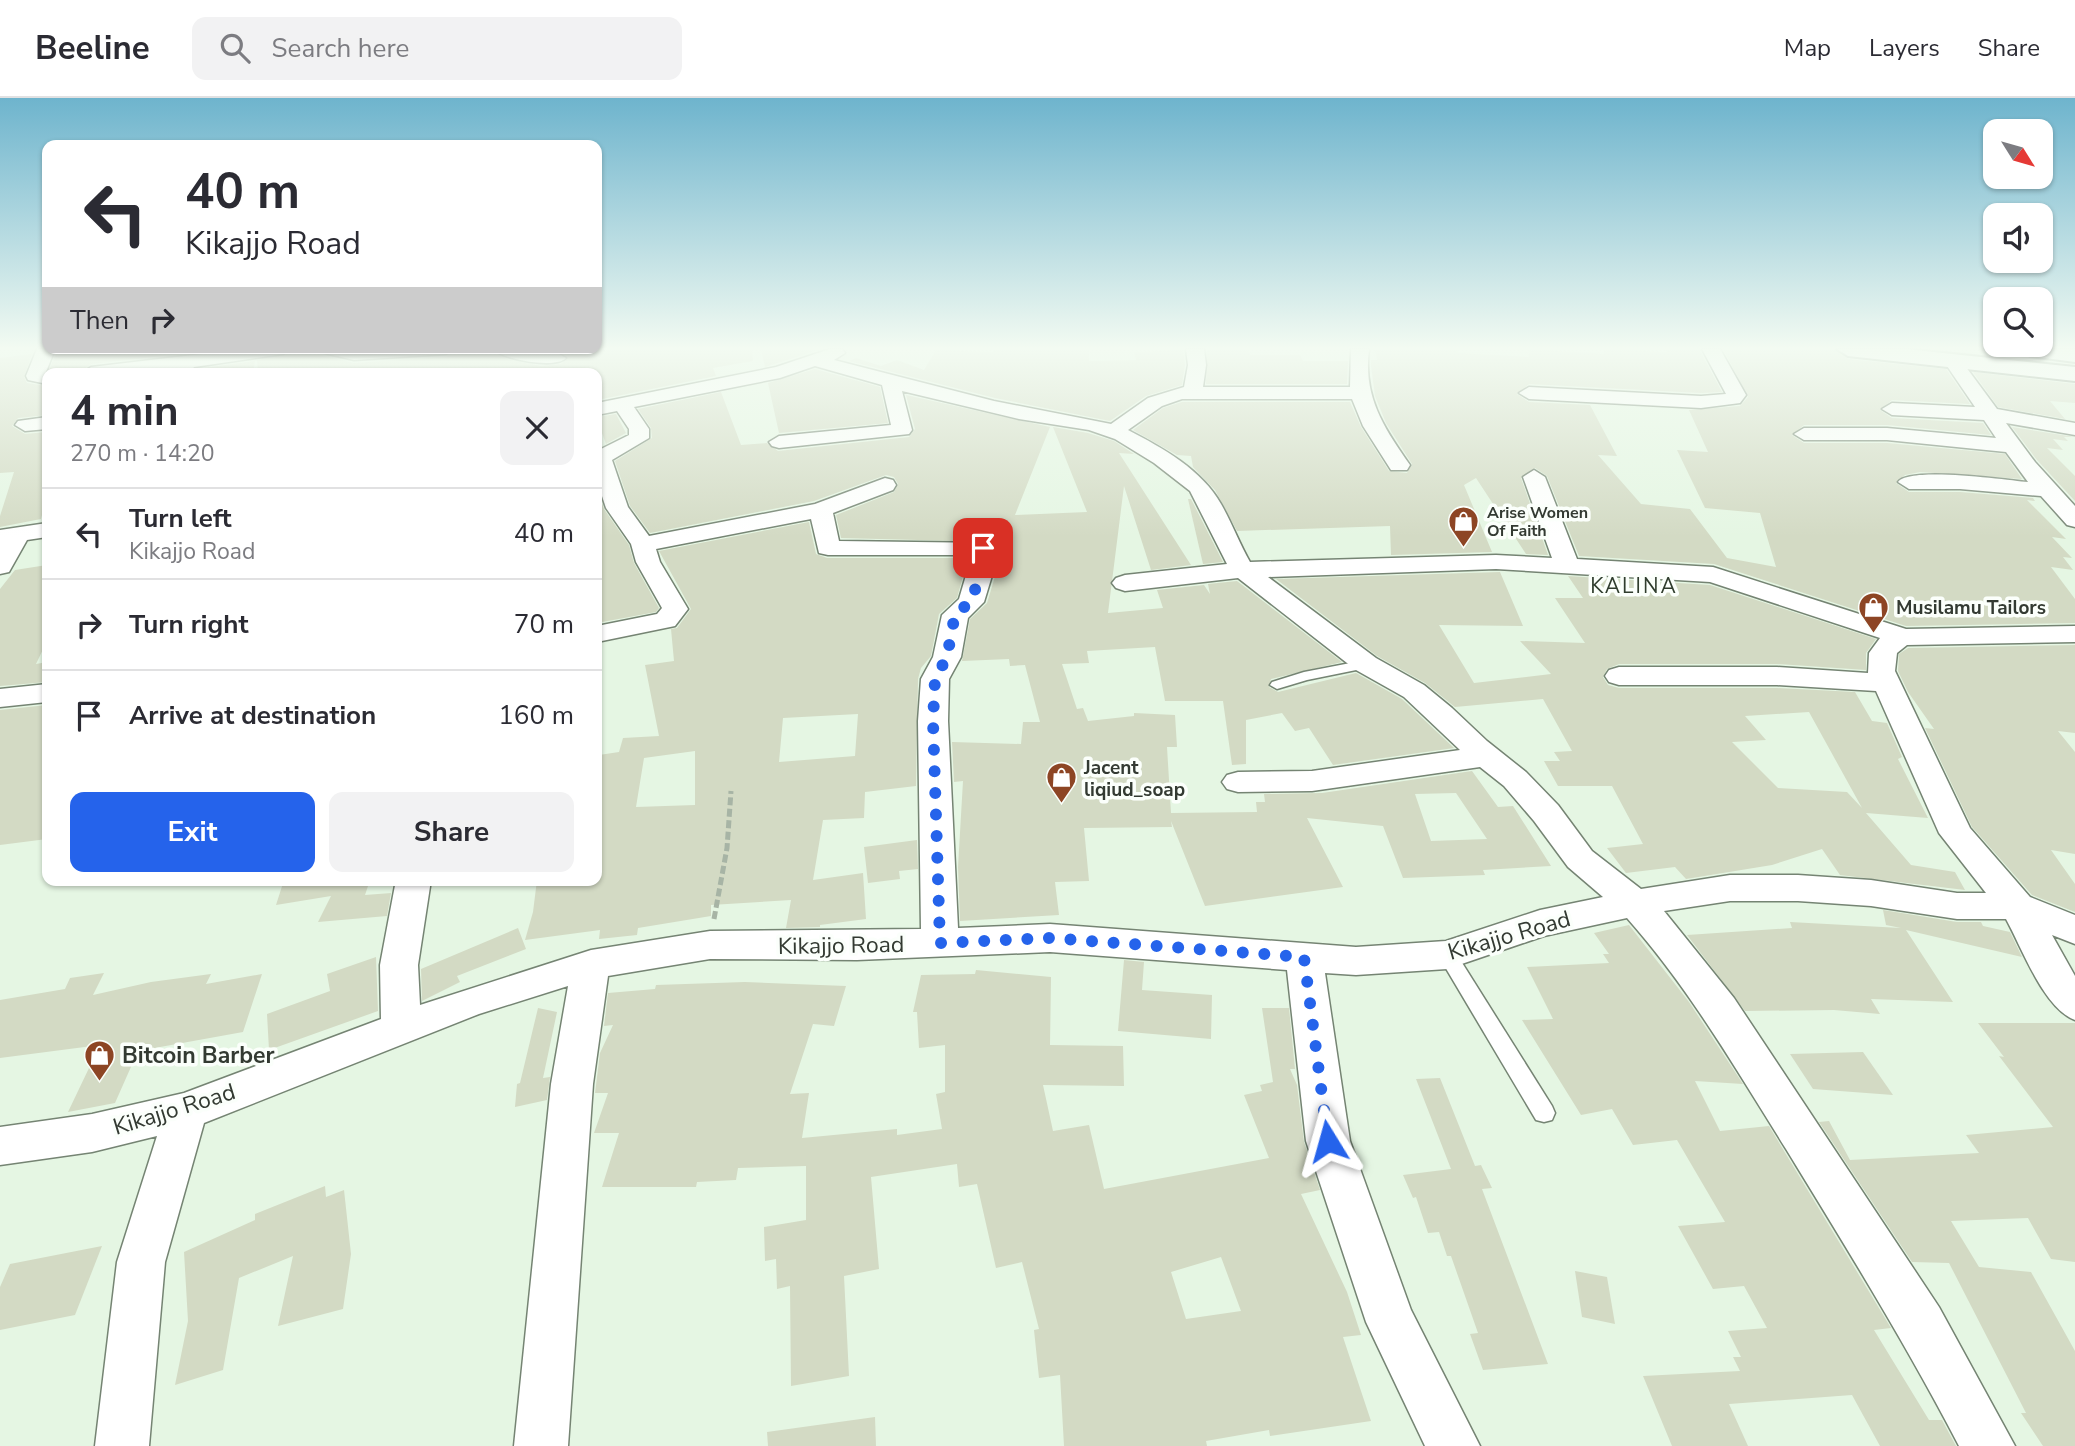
<!DOCTYPE html>
<html lang="en">
<head>
<meta charset="utf-8">
<style>
	body { margin:0; font-family:"Nunito Sans",sans-serif; background:#f2f2f3; color:#2b2b33; height:100vh; display:flex; flex-direction:column; font-size:26px; white-space:nowrap }
	* { box-sizing:border-box; margin:0 }
	p { font-size:23px; color:#7c7c81 }
	.icon { flex:none; width:38px; height:38px; fill:none; stroke:currentColor; stroke-width:2; stroke-linecap:round; stroke-linejoin:round }
	.map { position:relative; flex:1; overflow:hidden }
	.drawer { position:absolute; left:42px; top:270px; width:560px; height:518px; display:flex; flex-direction:column; background:#fff; border-radius:14px; box-shadow:0 2px 5px #0004 }
	.drawer>* { flex:none }
	.hud { position:absolute; left:42px; top:42px; width:560px; height:214px; border-radius:14px; box-shadow:0 2px 5px #0004; background:#fff; color:#2b2b33; overflow:hidden }
	.needle { width:46px; rotate:127deg }
	.fabs { position:absolute; left:1983px; top:21px; display:grid; gap:14px }
	.fabs a { display:grid; place-items:center; width:70px; height:70px; border-radius:14px; background:#fff; box-shadow:0 2px 5px #0004; font-size:35px }
	.pin { position:absolute; display:grid; place-items:center; width:60px; height:60px; color:#fff; margin:-30px; border-radius:14px; box-shadow:0 4px 10px #0006 }
	.me { position:absolute; width:77px; margin:-38px; rotate:352deg; stroke-linejoin:round; filter:drop-shadow(0 0 5px #0008) }
	.turn { display:flex; align-items:center; gap:24px; height:147px; padding:0 28px; font-size:32px }
	.turn .icon { width:91px; height:91px; stroke-width:2.5 }
	.turn b { display:block; font-size:49px; line-height:60px }
	.then { display:flex; align-items:center; height:66px; padding:0 28px; background:#0003; gap:14px; font-size:26px }
	.round { display:grid; place-items:center; flex:none; width:74px; height:74px; border-radius:14px; background:#f2f2f3 }
	.overview { display:flex; align-items:center; justify-content:space-between; height:119px; padding:0 28px }
	h1 { font-size:42px; font-weight:700; line-height:52px }
	.button { display:flex; gap:14px; margin-top:auto; padding:14px 28px }
	.button a { flex:1; height:80px; border-radius:14px; background:#2563eb; color:#fff; font-size:28px; font-weight:700; line-height:80px; text-align:center }
	.button a+a { background:#f2f2f3; color:#2b2b33 }
	ul { padding:0; list-style:none }
	li { display:flex; align-items:center; gap:21px; height:91px; padding:0 28px; border-top:2px solid #e1e1e2 }
	li div { flex:1 }
	li b { display:block; font-size:26px }
	li em { font-style:normal }
	header { display:flex; align-items:center; gap:42px; box-sizing:border-box; height:98px; padding:0 35px; background:#fff; border-bottom:2px solid #e1e1e2 }
	header strong { font-size:33px }
	nav { display:flex; gap:38px; margin-inline-start:auto; font-size:24px }
	.search { width:490px; height:63px; background:#f2f2f3; display:flex; align-items:center; gap:18px; box-sizing:border-box; padding:0 24px; border-radius:14px; color:#7c7c81; font-size:26px }
	.map>svg:first-child { display:block }
	.lines { fill:none; stroke-linecap:round; stroke-linejoin:round }
	.stream { stroke:#58b4a5; stroke-width:5 }
	.building { fill:#d3dac4; fill-rule:evenodd }
	.lane-casing { stroke:#758473; stroke-width:3 }
	.street-casing { stroke:#758473; stroke-width:3 }
	.secondary-casing { stroke:#758473; stroke-width:4 }
	.primary-casing { stroke:#758473; stroke-width:4 }
	.path { stroke:#a7b4a5; stroke-width:5; stroke-dasharray:8 3.5; stroke-linecap:butt }
	.lane { fill:#fff; fill-rule:evenodd }
	.street { fill:#fff; fill-rule:evenodd }
	.secondary { fill:#fff; fill-rule:evenodd }
	.primary { fill:#fff; fill-rule:evenodd }
	.route { stroke:#2563eb; stroke-width:12; stroke-dasharray:0 21.6 }
	.labels { text-anchor:middle; stroke-width:7; stroke-linejoin:round; paint-order:stroke }
	.far-poi-label { font-size:16px; font-weight:bold; fill:#333a32; stroke:#fbfffb; text-anchor:start }
	.poi-label { font-size:19px; font-weight:bold; fill:#333a32; stroke:#fbfffb; text-anchor:start }
	.neighbourhood-label { font-size:21px; letter-spacing:2px; fill:#303d2e; stroke:#fbfffb }
	.near-street-label { font-size:23px; fill:#333a32; stroke:#fbfffb }
	.near-poi-label { font-size:23px; font-weight:bold; fill:#333a32; stroke:#fbfffb; text-anchor:start }
</style>
</head>
<body>
<header>
<strong>Beeline</strong>
<div class="search"><svg class="icon" aria-label="search" viewBox="0 0 24 24"><circle cx="10" cy="10" r="6"/><path d="M15 15l6 6"/></svg>Search here</div>
<nav><a>Map</a><a>Layers</a><a>Share</a></nav>
</header>
<div class="map">
<svg width="2075" height="1348" viewBox="0 0 2075 1348">
	<rect width="100%" height="100%" fill="#e5f6e3"/>
	<g class="lines">
		<!-- stream -->
		<polyline class="stream" points="2007,251 2032,255"/>
	</g>
	<!-- building -->
	<g class="building">
		<polygon points="73,251 86,251 84,253 225,251 91,266 79,275 51,275 49,272 57,253"/>
		<polygon points="457,251 491,251 507,261 541,268 561,266 568,259 557,252 531,251 752,251 753,263 713,270 716,278 597,302 597,275 258,275 257,262 289,255 319,253 323,258 354,265 446,259"/>
		<polygon points="761,251 821,251 765,269"/>
		<polygon points="994,251 1089,251 1089,263 1136,262 1134,254 1183,252 1185,267 1182,287 1146,298 1110,323 995,300 849,263 856,260 881,268 897,262 924,272 936,252 993,254"/>
		<polygon points="1207,251 1248,251 1250,257 1300,257 1303,263 1348,263 1347,286 1206,286"/>
		<polygon points="1375,251 1457,251 1458,255 1529,259 1530,251 1604,256 1604,251 1667,254 1665,251 1699,251 1722,294 1701,295 1529,286 1517,296 1529,304 1590,307 1617,358 1598,357 1641,406 1690,411 1727,460 1776,469 1760,415 1705,410 1677,352 1708,354 1689,312 1740,308 1748,299 1723,251 1835,251 1848,261 1946,271 1970,306 1892,302 1880,312 1892,320 1983,325 1991,337 1887,327 1804,327 1792,337 1804,345 1887,345 2005,356 2022,381 1920,374 1905,377 1896,385 1909,394 1960,394 2033,400 2035,403 2027,402 2066,441 2052,439 2072,460 2063,459 2073,472 2051,469 2075,501 2075,525 1906,528 1714,466 1579,458 1547,378 1535,370 1521,380 1548,457 1526,456 1476,380 1464,387 1492,454 1391,457 1390,428 1237,433 1215,392 1193,369 1191,358 1177,357 1133,332 1163,310 1182,304 1350,304 1361,329 1389,373 1407,375 1412,366 1386,325 1375,298 1371,268 1371,262 1377,262"/>
		<polygon points="32,256 24,279 27,285 47,288 47,317 18,320 12,328 25,336 47,334 47,397 41,421 0,429 0,418 14,374 0,375 0,260"/>
		<polygon points="255,263 253,275 193,275 196,271"/>
		<polygon points="815,271 880,289 888,325 779,335 768,285"/>
		<polygon points="1973,274 2075,286 2075,305 2050,303 2065,321 1998,309"/>
		<path d="M721,294L741,347L767,345L778,353L909,339L915,331L906,297L1050,329L1015,417L1087,414L1053,329L1088,335L1114,343L1134,356L1119,355L1191,467L1151,472L1124,388L1108,515L1163,510L1157,492L1204,487L1210,496L1208,486L1237,483L1342,564L1271,581L1269,589L1278,594L1356,575L1402,601L1454,650L1333,667L1309,630L1295,633L1282,615L1246,622V666L1232,667L1223,603H1165L1155,549L1087,553L1089,565L1062,566L1077,611L1083,610L1088,623L1134,618V615L1175,617L1177,649H1167L1171,715L1257,714L1256,704H1265L1264,696L1322,695L1472,673L1498,709L1513,708L1551,768L1483,772L1485,777L1403,780L1383,728L1307,720L1343,789L1205,808L1171,723L1172,729L1084,730L1089,783L1055,784L1059,817L960,823L958,769L963,683L954,684L952,644L1021,646L1023,624H1040L1025,567L1010,568L1009,561L962,563L970,521L987,505L1000,462L995,444L841,440L836,417L894,394L898,386L894,379L886,377L814,403L650,435L630,408L615,363L652,340L651,330L638,311ZM1456,695L1487,741L1431,743L1415,696Z"/>
		<polygon points="616,316 626,335 606,346 602,335 597,336 597,319"/>
		<polygon points="2012,329 2075,339 2064,339 2068,343 2053,341 2063,352 2047,350 2075,378 2075,403 2037,362"/>
		<polygon points="597,391 604,411 629,447 634,465 659,510 656,514 597,525"/>
		<polygon points="1188,401 1191,401 1223,464 1203,466"/>
		<path d="M809,424L816,456L827,460H968L957,500L939,516L931,558L921,570L918,581L916,688L865,694L864,720L823,722L813,782L863,775L866,821L820,827V829L786,830L791,802L711,807V818L638,830L637,837L599,841L600,832L525,842L533,814L537,782H597L599,657L619,654L623,640L659,638L645,567L674,563L671,531L677,530L691,511L659,453ZM858,616L855,658L779,664L783,620ZM695,653V707L636,709L644,660Z"/>
		<polygon points="47,467 47,543 36,566 47,564 47,584 0,588 0,491 15,472"/>
		<path d="M1500,474L1523,528L1439,527L1474,585L1551,576L1520,543L1585,545L1555,500H1583L1568,478L1710,487L1876,541L1866,555V572L1777,566H1619L1607,571L1603,579L1608,587L1619,590H1777L1855,594L1872,623L1887,625L1902,659L1898,661L1928,720L1866,715L1911,767L1955,774L1965,792L1840,777L1822,751L1772,767L1686,781L1675,769L1626,775L1607,750L1643,746L1612,688H1558L1544,663H1560L1554,654L1572,653L1543,601L1455,609L1425,585L1377,558L1276,481ZM1809,614L1862,710L1847,694L1778,690L1732,644L1766,642L1745,618Z"/>
		<polygon points="2075,547 2075,635 2058,633 2075,654 2075,756 2051,752 2075,786 2075,814 2032,797 1972,729 1925,630 1934,631 1908,594 1898,573 1899,556 1908,550"/>
		<polygon points="47,607 47,741 0,747 0,612"/>
		<polygon points="917,742 918,771 899,773 900,781 868,785 864,749"/>
		<polygon points="284,782 370,782 365,797 391,795 387,818 318,824 331,798 276,807"/>
		<polygon points="1883,812 1957,824 1981,824 1983,828 2010,834 2022,859 1906,832 1953,904 1871,901 1880,916 1834,912 1745,913 1687,837 1792,830 1790,824 1901,830 1886,827"/>
		<polygon points="1629,827 1689,904 1743,986 1695,983 1720,1033 1769,1028 1891,1230 1874,1232 1929,1322 1942,1322 1956,1348 1880,1348 1852,1297 1729,1306 1748,1348 1672,1348 1643,1278 1740,1273 1733,1259 1741,1259 1728,1233 1767,1230 1744,1188 1713,1191 1678,1128 1725,1124 1677,1042 1633,1047 1612,1011 1581,1017 1522,922 1553,921 1527,869 1609,865 1603,856 1609,856 1594,835"/>
		<polygon points="518,830 526,851 457,878 460,884 422,903 421,871"/>
		<polygon points="376,859 378,913 269,952 267,916 330,893 327,876"/>
		<polygon points="1124,862 1144,864 1142,892 1212,897 1211,941 1118,933"/>
		<path d="M976,872L1051,879L1050,947L1123,948L1124,988L1043,987L1053,1033L1089,1027L1104,1091L1269,1060L1244,997L1262,993L1260,987L1273,984L1262,910H1289L1295,971H1290L1297,987L1304,1044L1320,1092L1301,1096L1347,1194L1361,1237L1343,1239L1371,1323L1270,1338L1269,1332L1206,1343L1207,1348H1064L1060,1277L1039,1280L1034,1232L1039,1231L1022,1164L996,1170L977,1086L959,1089L957,1066L871,1079L879,1171L844,1178L849,1278L791,1288L790,1188L777,1191L776,1161L765,1163L764,1129L806,1122V1068L738,1070L736,1082L697,1084L696,1089H602L619,1035H594L608,995H595L600,955L613,927L604,928L608,895L655,891L656,887L745,884L846,888L834,928L813,926L790,996L809,995L802,1040L897,1031V1037L942,1031L936,996L945,994V947L919,950L917,914H913L921,877L975,876ZM1221,1159L1241,1213L1186,1221L1171,1174Z"/>
		<polygon points="104,875 93,897 151,884 211,876 206,886 262,876 243,934 138,953 115,1005 68,1014 100,947 0,960 0,902 65,891 70,880"/>
		<polygon points="538,910 557,914 543,980 550,979 547,1002 515,1009 517,986 520,985"/>
		<polygon points="1978,925 2075,925 2075,1164 2051,1161 2028,1120 1951,1123 1979,1169 2031,1174 2075,1253 2075,1348 2043,1348 2021,1315 2026,1315 1949,1165 1912,1164 1819,1024 1829,1023 1850,1062 1979,1055 1966,1037 2053,1029 1999,958 2004,959"/>
		<polygon points="1863,954 1893,997 1813,991 1790,956"/>
		<polygon points="1440,980 1475,1068 1481,1067 1492,1090 1482,1091 1548,1266 1483,1272 1470,1236 1478,1235 1451,1158 1447,1158 1439,1134 1428,1135 1416,1099 1413,1100 1403,1077 1451,1071 1416,981"/>
		<polygon points="325,1088 326,1099 344,1092 351,1156 343,1211 278,1228 293,1158 239,1180 223,1272 175,1287 188,1223 184,1154 255,1122 255,1116"/>
		<polygon points="102,1148 75,1217 0,1232 0,1189 10,1166"/>
		<polygon points="1575,1173 1607,1179 1615,1226 1582,1219"/>
		<polygon points="875,1319 876,1348 768,1348 767,1334"/>
	</g>
	<g class="lines">
		<defs>
			<g id="lane">
				<polygon points="1366,562 1373,566 1371,569 1307,582 1277,591 1270,587 1272,584 1304,574"/>
				<polygon points="1447,850 1454,852 1552,1008 1555,1015 1552,1022 1544,1024 1536,1022 1438,857 1440,852"/>
			</g>
			<g id="street">
				<polygon points="37,251 55,251 46,274 49,275 47,286 28,282 26,278"/>
				<polygon points="245,251 292,251 283,256 194,269 190,275 171,275 173,271 82,275 91,269"/>
				<polygon points="321,251 455,251 446,256 354,262 324,255"/>
				<path d="M493,251L557,255L566,260C556,271 503,262 493,251Z"/>
				<path d="M830,251H842L845,255L834,262L994,303L1111,326L1148,300L1184,289L1188,267L1186,251H1204L1206,267L1203,289H1350L1351,251H1369C1363,298 1383,329 1410,367L1407,372H1391L1363,328L1352,301H1182L1162,308L1128,332C1163,350 1202,372 1221,406C1232,425 1239,445 1250,464L1496,457L1552,460L1523,379L1534,372L1545,379L1577,461L1713,469L1906,531L2075,528V544L1907,547L1897,555L1895,573L1970,730L2030,799L2075,817V846L2052,837L2075,878V922C2044,911 2022,850 2006,821H1957L1871,808L1798,803H1730L1664,813L1734,900L1939,1209L2015,1348H1959C1906,1246 1846,1149 1786,1051C1736,971 1689,890 1627,820L1544,838L1447,871L1356,877L1325,875L1350,1043L1411,1212L1480,1348H1425L1366,1224L1306,1043L1287,872L1050,854L857,862L710,861L608,878L593,986L568,1348H514L551,986L568,888L479,916L204,1025L165,1164L149,1348H95L117,1164L157,1038L92,1054L0,1067V1029L92,1016L184,995L381,921L380,867L396,782H431L418,867L420,907L591,852L710,833L921,831L918,623L921,581L933,559L942,517L959,501L972,457H828L819,455L811,421L656,451L660,464L688,511L675,528L597,544V528L657,516L662,510L636,464L631,446L606,410L597,383V353L629,337V331L617,313L597,317V305L776,269ZM815,268L882,287L891,327L779,338L769,344L772,348L779,350L909,336L912,332L902,293L1019,321L1089,332L1115,341L1154,365L1190,393L1227,466L1125,477L1116,480L1112,485L1116,490L1125,493L1238,480L1356,572L1404,599L1460,652L1312,673L1238,674L1227,677L1222,684L1227,691L1238,694L1312,693L1480,669L1504,688L1534,723L1568,769L1603,799L1540,812L1446,843L1356,849L1050,826L958,830L948,623L949,581L961,559L968,520L984,504L997,461L992,445L839,443L833,415L893,392L896,387L893,382L885,380L815,406L649,438L628,409L612,362L649,340V331L634,309L780,280ZM1496,471L1710,484L1880,540L1869,555L1868,575L1777,569H1619L1609,572L1605,578L1609,584L1619,587H1777L1876,593L1939,735L1986,795H1957L1871,782L1798,777H1730L1641,791L1592,753L1558,707L1526,674L1487,643L1452,610L1424,587L1376,560L1268,479Z"/>
				<polygon points="1702,251 1720,251 1746,297 1740,305 1701,310 1529,301 1519,295 1529,289 1701,298 1726,296"/>
				<path d="M1954,260L1960,261L1997,311L2075,325V337L2006,325L2035,364L2075,408V429L2067,427L2041,398L1960,391H1909L1898,384C1909,368 2007,382 2028,384L2006,354L1887,342H1804L1794,336L1804,330H1887L1996,340L1984,322L1892,317L1882,311L1892,305L1975,309L1945,265Z"/>
				<polygon points="47,319 47,331 25,333 15,327 18,323"/>
				<polygon points="47,425 47,439 27,442 9,474 0,476 0,432"/>
				<polygon points="47,586 47,604 0,609 0,591"/>
			</g>
			<polygon id="secondary" points="1837,251 1906,251 2075,269 2075,283 1848,258"/>
			<polygon id="primary" points="2019,251 2075,251 2075,264 2030,258"/>
		</defs>
		<!-- lane casing -->
		<use href="#lane" class="lane-casing"/>
		<!-- street casing -->
		<use href="#street" class="street-casing"/>
		<!-- secondary casing -->
		<use href="#secondary" class="secondary-casing"/>
		<!-- primary casing -->
		<use href="#primary" class="primary-casing"/>
		<!-- path -->
		<polyline class="path" points="714,821 727,750 731,693"/>
		<!-- lane -->
		<use href="#lane" class="lane"/>
		<!-- street -->
		<use href="#street" class="street"/>
		<!-- secondary -->
		<use href="#secondary" class="secondary"/>
		<!-- primary -->
		<use href="#primary" class="primary"/>
	</g>
	<!-- sky -->
	<linearGradient id="sky" x2="0" y2="1"><stop stop-color="#6eb4cd"/><stop offset="0.57" stop-color="#f3fbf2"/><stop offset="1" stop-color="#f3fbf2" stop-opacity="0"/></linearGradient>
	<rect width="2075" height="439" fill="url(#sky)"/>
	<g class="lines">
		<!-- route -->
		<polyline class="route" points="983,450 985,461 971,504 955,516 947,559 935,581 933,623 940,845 1050,840 1304,859 1328,1043"/>
	</g>
	<!-- icons -->
	<defs>
		<symbol id="shop-pin" viewBox="-11 -11 22 30"><path d="M0 17L-7.5 6A9.5 9.5 0 1 1 7.5 6Z" fill="#8d4524" stroke="#fbfffb"/><path d="M-5-2.5h2.3a2.7 3.5 0 0 1 5.4 0H5L5.5 6h-11ZM-1.5-2.5h3a1.5 2.3 0 0 0-3 0Z" fill="#fff"/></symbol>
	</defs>
	<g fill-rule="evenodd">
		<use href="#shop-pin" x="1446" y="406" width="35" height="47"/>
		<use href="#shop-pin" x="1856" y="492" width="35" height="47"/>
		<use href="#shop-pin" x="1044" y="662" width="35" height="47"/>
		<use href="#shop-pin" x="82" y="940" width="35" height="47"/>
	</g>
	<g class="labels">
		<!-- far-poi labels -->
		<g class="far-poi-label">
			<text x="1487" y="420">Arise Women<tspan x="1487" dy="18">Of Faith</tspan></text>
		</g>
		<!-- poi labels -->
		<g class="poi-label">
			<text x="1896" y="516">Musilamu Tailors</text>
			<text x="1084" y="676">Jacent<tspan x="1084" dy="22">liqiud_soap</tspan></text>
		</g>
		<!-- neighbourhood labels -->
		<g class="neighbourhood-label">
			<text x="1634" y="495">KALINA</text>
		</g>
		<!-- near-street labels -->
		<g class="near-street-label">
			<text transform="translate(1509 837) rotate(-16)" y="8">Kikajjo Road</text>
			<text transform="translate(841 847) rotate(-1)" y="8">Kikajjo Road</text>
			<text transform="translate(174 1011) rotate(-17)" y="8">Kikajjo Road</text>
		</g>
		<!-- near-poi labels -->
		<g class="near-poi-label">
			<text x="122" y="965">Bitcoin Barber</text>
		</g>
	</g>
</svg>
<div class="fabs">
<a><svg class="needle" viewBox="-14 -14 28 28"><path d="M0-13l5 13h-10z" fill="#e53935"/><path d="M0 13l5-13h-10z" fill="#7c7c81"/></svg></a>
<a><svg class="icon" aria-label="sound" viewBox="0 0 24 24"><path d="M4 9h4l5-4v14l-5-4H4zM17 9q2 3 0 6"/></svg></a>
<a><svg class="icon" aria-label="search" viewBox="0 0 24 24"><circle cx="10" cy="10" r="6"/><path d="M15 15l6 6"/></svg></a>
</div>
<div class="pin" style="left:983px;top:450px;background:#d93025"><svg class="icon" aria-label="arrive" viewBox="0 0 24 24"><path d="M6 21V4h12l-3 4 3 4H6"/></svg></div>
<svg class="me" style="left:1328px;top:1043px" viewBox="-20 -20 40 40"><path d="M0-17L14 15 0 8-14 15z" fill="#2563eb" stroke="#fff" stroke-width="4"/></svg>
<div class="hud">
<div class="turn"><svg class="icon" aria-label="left" viewBox="0 0 24 24"><path d="M17 20v-9H6M10 6l-5 5 5 5"/></svg><div><b>40 m</b>Kikajjo Road</div></div>
<div class="then">Then<svg class="icon" aria-label="right" viewBox="0 0 24 24"><path d="M7 20v-9h11M14 6l5 5-5 5"/></svg></div>
</div>
<section class="drawer">
<div class="overview"><div><h1>4 min</h1><p>270 m · 14:20</p></div><a class="round"><svg class="icon" aria-label="close" viewBox="0 0 24 24"><path d="M6 6l12 12M18 6L6 18"/></svg></a></div>
<ul>
<li><svg class="icon" aria-label="left" viewBox="0 0 24 24"><path d="M17 20v-9H6M10 6l-5 5 5 5"/></svg><div><b>Turn left</b><p>Kikajjo Road</p></div><em>40 m</em></li>
<li><svg class="icon" aria-label="right" viewBox="0 0 24 24"><path d="M7 20v-9h11M14 6l5 5-5 5"/></svg><div><b>Turn right</b></div><em>70 m</em></li>
<li><svg class="icon" aria-label="arrive" viewBox="0 0 24 24"><path d="M6 21V4h12l-3 4 3 4H6"/></svg><div><b>Arrive at destination</b></div><em>160 m</em></li>
</ul>
<div class="button"><a>Exit</a><a>Share</a></div>
</section>
</div>
</body>
</html>
